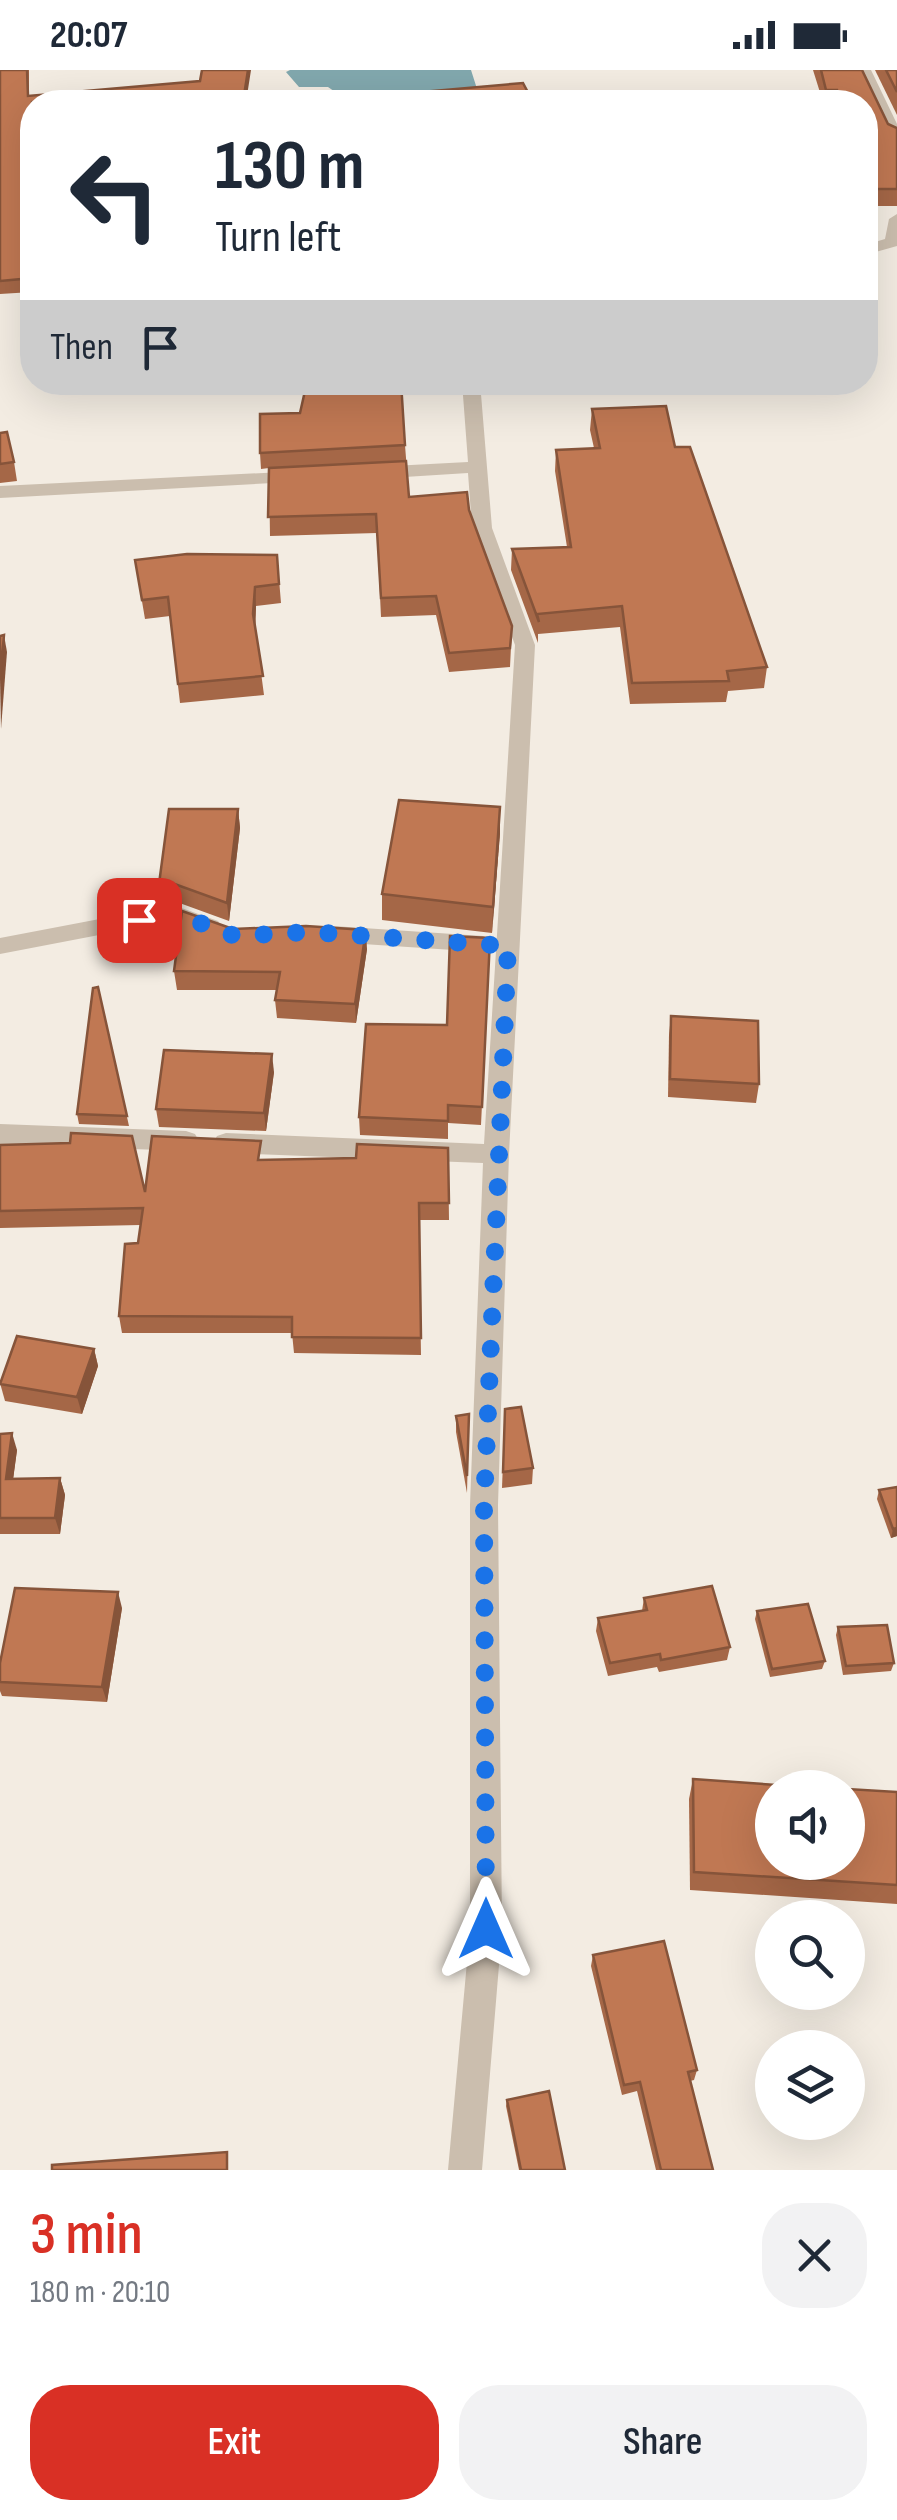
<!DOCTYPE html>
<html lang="en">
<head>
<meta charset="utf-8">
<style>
	body { margin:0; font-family:"Sofia Sans Condensed",sans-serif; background:#f2f2f3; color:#1f2937; height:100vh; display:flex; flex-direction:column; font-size:38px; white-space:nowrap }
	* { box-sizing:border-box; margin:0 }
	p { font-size:32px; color:#747a83 }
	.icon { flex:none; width:55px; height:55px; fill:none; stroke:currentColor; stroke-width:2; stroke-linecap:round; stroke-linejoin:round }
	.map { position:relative; height:2100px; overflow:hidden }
	.details { display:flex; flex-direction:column; background:#fff; flex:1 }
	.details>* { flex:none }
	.guide { position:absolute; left:20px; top:20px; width:858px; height:305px; border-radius:40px; box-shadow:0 10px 40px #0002; background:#fff; color:#1f2937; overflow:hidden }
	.tools { position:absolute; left:755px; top:1700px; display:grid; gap:20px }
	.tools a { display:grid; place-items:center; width:110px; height:110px; border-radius:50%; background:#fff; box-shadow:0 10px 40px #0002; font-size:50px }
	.pin { position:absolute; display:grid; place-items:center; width:85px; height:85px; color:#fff; margin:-42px; border-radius:20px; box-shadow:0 5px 15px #0006 }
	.me { position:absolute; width:110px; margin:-55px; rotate:0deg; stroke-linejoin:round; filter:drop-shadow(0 0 8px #0008) }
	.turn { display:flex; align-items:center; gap:35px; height:210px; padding:0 30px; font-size:45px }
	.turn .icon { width:130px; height:130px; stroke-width:2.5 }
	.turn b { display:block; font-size:70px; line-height:85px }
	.then { display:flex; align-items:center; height:95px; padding:0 30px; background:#0003; gap:20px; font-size:38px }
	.round { display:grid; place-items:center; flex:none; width:105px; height:105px; border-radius:40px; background:#f2f2f3 }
	.summary { display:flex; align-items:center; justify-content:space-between; height:170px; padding:0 30px }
	h1 { font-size:60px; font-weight:600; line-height:75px; color:#d93025 }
	.button { display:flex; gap:20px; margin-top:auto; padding:20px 30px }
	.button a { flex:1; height:115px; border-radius:40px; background:#d93025; color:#fff; font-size:40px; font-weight:600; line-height:115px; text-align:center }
	.button a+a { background:#f2f2f3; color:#1f2937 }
	.status { display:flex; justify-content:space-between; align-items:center; height:70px; padding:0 50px; background:#fff; direction:ltr }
	.status svg { height:28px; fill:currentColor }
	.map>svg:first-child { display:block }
	.water { fill:#82a8ae }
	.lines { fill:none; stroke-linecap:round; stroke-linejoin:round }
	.minor { fill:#cbbeae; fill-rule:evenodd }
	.wall { fill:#a56747 }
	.shaded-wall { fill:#86543a }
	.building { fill:#c07853; stroke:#86543a; stroke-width:2.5 }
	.route { stroke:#1a73e8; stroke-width:18; stroke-dasharray:0 32.4 }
</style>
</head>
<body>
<div class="status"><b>20:07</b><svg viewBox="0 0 49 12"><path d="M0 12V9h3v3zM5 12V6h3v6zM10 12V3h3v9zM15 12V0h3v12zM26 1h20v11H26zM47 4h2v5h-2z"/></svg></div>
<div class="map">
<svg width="897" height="2100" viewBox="0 0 897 2100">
	<rect width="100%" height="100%" fill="#f3ece2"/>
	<!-- water -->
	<polygon class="water" points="290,0 471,0 478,22 456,30 344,28 328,17 299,17 286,2"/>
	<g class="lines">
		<!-- minor -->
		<g class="minor">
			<polygon points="855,0 871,0 897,54 897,75 889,70"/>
			<polygon points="897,144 897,176 865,185 865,175 885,169 889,149"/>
			<polygon points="462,312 480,312 492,458 535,575 509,1084 498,1435 502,1859 482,2100 448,2100 470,1859 470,1435 483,1093 226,1083 217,1080 213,1073 217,1066 226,1063 484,1074 515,575 472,458 468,403 373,409 364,403 373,397 468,392"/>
			<polygon points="303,401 310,403 310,411 0,428 0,416"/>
			<polygon points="173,835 218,851 222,857 210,865 172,851 0,884 0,868"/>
			<polygon points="333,856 483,866 495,874 483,882 333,872 321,864"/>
			<polygon points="0,1054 186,1061 195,1064 199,1071 195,1078 186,1081 0,1074"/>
		</g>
	</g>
	<!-- wall -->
	<g class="wall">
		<polygon points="0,0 29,0 29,26 32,32 32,222 0,224"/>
		<polygon points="813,0 862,0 888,54 897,58 897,136 865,136 865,32 823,32"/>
		<polygon points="875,0 897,0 897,45"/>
		<polygon points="592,339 675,377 767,597 764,618 728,621 726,632 630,634 620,557 538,564 538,573 511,500 512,479 567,477 555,401 556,380 594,378 590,360"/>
		<polygon points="300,343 405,375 409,427 469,440 512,556 510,597 449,602 436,545 381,547 377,463 270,466 269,398 261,399 260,383"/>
		<polygon points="0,363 14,392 17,411 0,413"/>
		<polygon points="277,485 281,533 256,536 255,557 264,625 180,633 170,546 145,549 135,490"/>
		<polygon points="238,739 240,758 229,851 174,831 162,833 159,814"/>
		<polygon points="500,763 492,863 382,850 382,824"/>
		<polygon points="233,859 367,879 356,953 277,948 275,930 277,920 177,920 174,901"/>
		<polygon points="490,868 481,1055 448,1053 448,1069 360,1065 359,1047 447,955"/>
		<polygon points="98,917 129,1056 79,1054 77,1044"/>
		<polygon points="671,946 759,1014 756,1033 668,1027 669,965"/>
		<polygon points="274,1002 266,1061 159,1057 156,1039"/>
		<polygon points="0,1075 145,1122 262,1090 356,1088 448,1078 449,1150 419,1150 421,1285 294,1283 292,1263 122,1263 119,1246 138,1173 140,1155 0,1158"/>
		<polygon points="94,1279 98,1296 82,1344 5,1331 0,1313"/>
		<polygon points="505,1339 533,1398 532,1414 502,1418"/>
		<polygon points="469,1344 467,1423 456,1362 456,1346"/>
		<polygon points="0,1364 17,1380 13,1409 60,1408 65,1425 60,1464 0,1464"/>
		<polygon points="879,1420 897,1466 891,1468 877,1429"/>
		<polygon points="644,1528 730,1577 727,1590 659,1602 657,1597 608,1606 596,1561 598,1548 642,1541"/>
		<polygon points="122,1538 107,1632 2,1626 0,1621 0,1593"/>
		<polygon points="757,1541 825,1591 822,1599 770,1607 755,1549"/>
		<polygon points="838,1557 894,1593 891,1601 843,1605 836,1565"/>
		<polygon points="693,1709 897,1722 897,1834 690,1820 689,1729"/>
		<polygon points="593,1885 697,2000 694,2010 690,2011 713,2100 656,2100 637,2021 622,2025 591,1896"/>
		<polygon points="507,2030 565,2100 519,2100 506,2036"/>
	</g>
	<!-- shaded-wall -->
	<g class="shaded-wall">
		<polygon points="248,0 251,0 246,32 243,32"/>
		<polygon points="255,517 256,536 255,563 253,544"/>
		<polygon points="4,565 7,582 1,659 0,609"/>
		<polygon points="500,737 500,763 492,863 493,837"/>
		<polygon points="238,739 240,758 229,851 227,833"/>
		<polygon points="172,813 174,831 162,833 159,814"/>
		<polygon points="366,860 367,879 356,953 355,934"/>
		<polygon points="272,984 274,1002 266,1061 264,1043"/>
		<polygon points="94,1279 98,1296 82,1344 77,1327"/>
		<polygon points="12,1363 17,1380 11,1425 6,1409"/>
		<polygon points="60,1408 65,1425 60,1464 55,1448"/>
		<polygon points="897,1458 897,1466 891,1468 893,1459"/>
		<polygon points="118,1522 122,1538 107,1632 102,1617"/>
	</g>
	<!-- building -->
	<g class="building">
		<polygon points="0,0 27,0 28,26 200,11 202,0 248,0 243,32 32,32 32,208 0,211"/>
		<polygon points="821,0 862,0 888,54 897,58 897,119 866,119 865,32 839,32 837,20 826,20"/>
		<polygon points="886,0 897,0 897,22"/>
		<polygon points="523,13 533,32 413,32 409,23"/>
		<polygon points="307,312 401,312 405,375 260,383 260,344 300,343"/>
		<polygon points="666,336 675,377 690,377 767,597 727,601 729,611 632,613 622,536 537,544 539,552 512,479 571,477 556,380 600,378 592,339"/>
		<polygon points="7,362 14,392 0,394 0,363"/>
		<polygon points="406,391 409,427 467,422 469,440 512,556 510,578 449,583 436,526 381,528 376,444 268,447 269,398"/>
		<polygon points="187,484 277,485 279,514 255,517 253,544 263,606 178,614 168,527 142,530 135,490"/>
		<polygon points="4,565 0,609 0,566"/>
		<polygon points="399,730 500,737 493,837 382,824"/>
		<polygon points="169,739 238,739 227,833 172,813 159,814"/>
		<polygon points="182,841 233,859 306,856 366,860 355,934 275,930 280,902 174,901"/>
		<polygon points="450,866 490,868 482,1037 448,1035 448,1051 359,1047 366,954 447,955"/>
		<polygon points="98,917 127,1046 77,1044 93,918"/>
		<polygon points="671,946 758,951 759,1014 670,1009"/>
		<polygon points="164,980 272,984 264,1043 156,1039"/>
		<polygon points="71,1063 132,1066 145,1122 152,1066 261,1071 258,1090 356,1088 357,1074 448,1078 449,1133 419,1133 421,1268 292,1267 292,1247 119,1246 125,1174 138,1173 143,1138 0,1141 0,1075 70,1073"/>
		<polygon points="17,1266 94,1279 77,1327 0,1314"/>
		<polygon points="521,1337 533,1398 503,1402 505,1339"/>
		<polygon points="469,1344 467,1406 456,1346"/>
		<polygon points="12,1363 6,1409 60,1408 55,1448 0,1448 0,1364"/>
		<polygon points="897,1417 897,1458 893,1459 879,1420"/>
		<polygon points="712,1516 730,1577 661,1590 660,1584 610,1593 598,1548 647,1540 644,1528"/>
		<polygon points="15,1518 118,1522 102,1617 0,1612 0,1593"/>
		<polygon points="808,1534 825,1591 772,1599 757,1541"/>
		<polygon points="887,1555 894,1593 846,1596 838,1557"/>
		<polygon points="693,1709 820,1718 772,1718 772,1792 848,1792 848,1719 897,1722 897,1815 694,1802"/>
		<polygon points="664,1871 697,2000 688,2002 713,2100 661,2100 640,2012 624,2015 593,1885"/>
		<polygon points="549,2021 565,2100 521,2100 507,2030"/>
		<polygon points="227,2082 227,2100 52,2100 52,2095"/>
	</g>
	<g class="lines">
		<!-- route -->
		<polyline class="route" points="139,850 173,843 235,866 310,862 508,876 484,1435 486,1859"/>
	</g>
</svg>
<div class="tools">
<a><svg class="icon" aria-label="sound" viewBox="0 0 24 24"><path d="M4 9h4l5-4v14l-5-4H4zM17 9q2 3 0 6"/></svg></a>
<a><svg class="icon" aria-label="search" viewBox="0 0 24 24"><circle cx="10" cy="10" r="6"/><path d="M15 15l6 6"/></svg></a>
<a><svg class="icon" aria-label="layers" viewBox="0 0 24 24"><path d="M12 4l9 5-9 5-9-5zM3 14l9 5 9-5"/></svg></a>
</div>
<div class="pin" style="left:139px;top:850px;background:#d93025"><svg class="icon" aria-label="arrive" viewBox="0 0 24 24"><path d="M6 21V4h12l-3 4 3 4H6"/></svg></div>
<svg class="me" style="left:486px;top:1859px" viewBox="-20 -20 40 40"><path d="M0-17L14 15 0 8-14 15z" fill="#1a73e8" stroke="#fff" stroke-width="4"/></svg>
<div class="guide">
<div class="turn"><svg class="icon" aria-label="left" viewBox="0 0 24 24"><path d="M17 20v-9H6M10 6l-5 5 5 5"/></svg><div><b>130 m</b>Turn left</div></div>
<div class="then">Then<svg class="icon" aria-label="arrive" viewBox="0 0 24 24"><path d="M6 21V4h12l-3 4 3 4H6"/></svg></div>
</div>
</div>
<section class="details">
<div class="summary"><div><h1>3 min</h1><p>180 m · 20:10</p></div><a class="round"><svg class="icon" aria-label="close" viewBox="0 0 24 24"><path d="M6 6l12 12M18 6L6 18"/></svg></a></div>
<div class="button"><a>Exit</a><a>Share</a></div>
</section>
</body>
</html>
